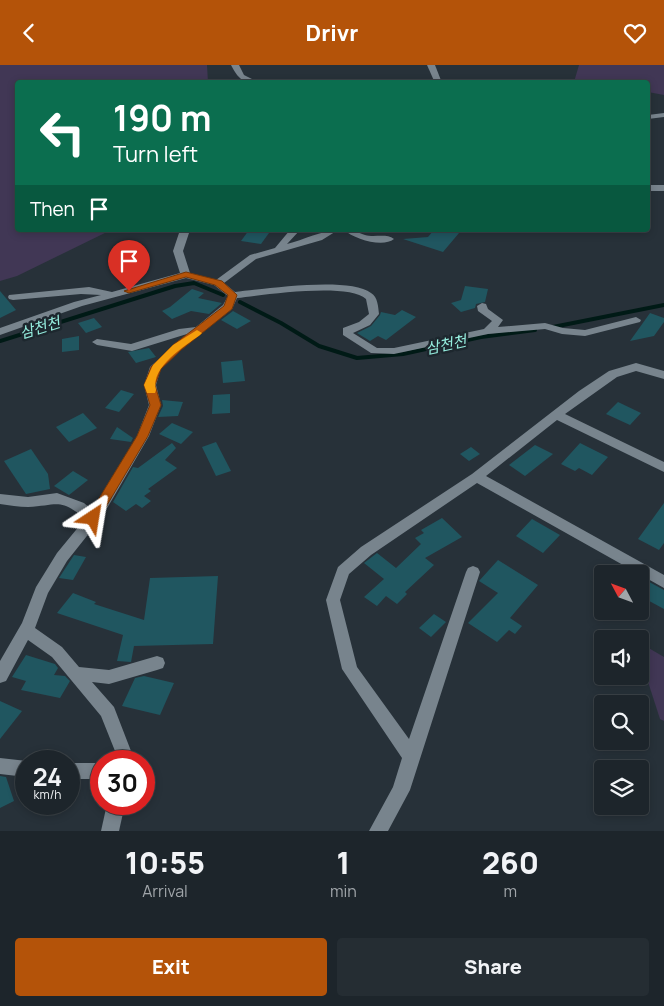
<!DOCTYPE html>
<html lang="en">
<head>
<meta charset="utf-8">
<style>
	body { margin:0; font-family:Manrope,"Noto Sans KR",sans-serif; background:#252d33; color:#f1f3f6; height:100vh; display:flex; flex-direction:column; font-size:19px; white-space:nowrap }
	* { box-sizing:border-box; margin:0 }
	p { font-size:16px; color:#a0a5a9 }
	.icon { flex:none; width:28px; height:28px; fill:none; stroke:currentColor; stroke-width:2; stroke-linecap:round; stroke-linejoin:round }
	.map { position:relative; height:766px; overflow:hidden }
	.sheet { display:flex; flex-direction:column; background:#1d252b; flex:1 }
	.sheet>* { flex:none }
	.hud { position:absolute; left:15px; top:15px; width:635px; height:152px; border-radius:5px; box-shadow:0 2px 8px #0003,0 0 0 1px #3b4247; background:#0b6e4f; color:#fff; overflow:hidden }
	.needle { width:32px; rotate:311deg }
	.tools { position:absolute; left:594px; top:500px; display:grid; gap:10px }
	.tools a { display:grid; place-items:center; width:55px; height:55px; border-radius:5px; background:#1d252b; box-shadow:0 2px 8px #0003,0 0 0 1px #3b4247; font-size:25px }
	.speed { position:absolute; left:15px; top:685px; display:flex; gap:10px; font-size:25px; font-weight:700; text-align:center }
	.speed>* { display:grid; place-content:center; width:65px; height:65px; border-radius:50%; background:#1d252b; box-shadow:0 2px 8px #0003,0 0 0 1px #3b4247; line-height:1 }
	.speed small { font-size:12px; font-weight:400 }
	.speed .limit { border:8px solid #d22; background:#fff; color:#111 }
	.pin { position:absolute; display:grid; place-items:center; width:42px; height:42px; color:#fff; margin:-51px -21px; border-radius:50% 50% 50% 0; rotate:-45deg; box-shadow:0 0 5px #0007 }
	.pin .icon { rotate:45deg }
	.me { position:absolute; width:55px; margin:-28px; rotate:33deg; stroke-linejoin:round; filter:drop-shadow(0 0 4px #0008) }
	.turn { display:flex; align-items:center; gap:18px; height:105px; padding:0 15px; font-size:22px }
	.turn .icon { width:65px; height:65px; stroke-width:2.5 }
	.turn b { display:block; font-size:35px; line-height:42px }
	.then { display:flex; align-items:center; height:48px; padding:0 15px; background:#0003; gap:10px; font-size:19px }
	.eta { display:flex; justify-content:space-evenly; align-items:center; height:85px; text-align:center }
	.eta b { font-size:30px; font-weight:800; line-height:35px }
	.primary-button { display:flex; gap:10px; margin-top:auto; padding:10px 15px }
	.primary-button a { flex:1; height:58px; border-radius:5px; background:#b45309; color:#fff; font-size:20px; font-weight:800; line-height:58px; text-align:center }
	.primary-button a+a { background:#252d33; color:#f1f3f6 }
	header { display:flex; justify-content:space-between; align-items:center; height:65px; padding:0 15px; background:#b45309; color:#fff; font-size:22px; font-weight:800 }
	.map>svg:first-child { display:block }
	.green { fill:#413755 }
	.lines { fill:none; stroke-linecap:round; stroke-linejoin:round }
	.stream { stroke:#001a16; stroke-width:4 }
	.building { fill:#205660 }
	.minor { fill:#78848d; fill-rule:evenodd }
	.route { fill:#b45309; stroke:#753606 }
	.slow { fill:#f59e0b }
	.labels { text-anchor:middle; stroke-width:5; stroke-linejoin:round; paint-order:stroke }
	.water-label { font-size:15px; font-style:italic; fill:#95edde; stroke:#1d272e }
</style>
</head>
<body>
<header><svg class="icon" aria-label="back" viewBox="0 0 24 24"><path d="M15 5l-7 7 7 7"/></svg>Drivr<svg class="icon" aria-label="heart" viewBox="0 0 24 24"><path d="M12 20l-8-8c-3-5 5-10 8-4 3-6 11-1 8 4z"/></svg></header>
<div class="map">
<svg width="664" height="766" viewBox="0 0 664 766">
	<rect width="100%" height="100%" fill="#273139"/>
	<!-- green -->
	<g class="green">
		<polygon points="0,0 207,0 208,17 18,18 18,165 111,165 17,211 0,216"/>
		<polygon points="579,0 664,0 664,30 648,27 648,18 574,17"/>
		<polygon points="640,578 664,592 664,656 660,654 640,592"/>
	</g>
	<g class="lines">
		<!-- stream -->
		<g class="stream">
			<polyline points="240,237 281,258 319,281 357,293 403,289 481,272 535,265"/>
			<polyline points="553,262 664,240"/>
			<polyline points="0,276 175,221 194,218 223,230"/>
		</g>
	</g>
	<!-- building -->
	<g class="building">
		<polygon points="249,165 251,165 269,168 261,179 241,176"/>
		<polygon points="434,165 449,165 459,168 443,187 403,174 428,172"/>
		<polygon points="465,221 488,224 485,237 476,239 475,243 461,247 451,238 461,235"/>
		<polygon points="192,224 204,228 198,233 222,238 209,249 191,246 172,254 162,246 170,242"/>
		<polygon points="0,226 16,245 0,253"/>
		<polygon points="402,245 416,252 386,275 378,271 370,276 357,268 371,261 380,250 381,247 395,250"/>
		<polygon points="233,246 251,256 237,264 221,255"/>
		<polygon points="650,248 664,253 664,257 654,271 630,276"/>
		<polygon points="94,253 102,262 86,268 78,258"/>
		<polygon points="79,271 79,285 62,287 62,274"/>
		<polygon points="149,283 156,292 136,298 128,287"/>
		<polygon points="242,295 245,316 223,318 221,297"/>
		<polygon points="121,325 134,329 119,347 105,343"/>
		<polygon points="230,329 230,348 212,349 213,330"/>
		<polygon points="162,335 183,337 178,351 158,352 163,341"/>
		<polygon points="618,337 641,348 630,360 606,349"/>
		<polygon points="83,348 97,363 69,377 56,362"/>
		<polygon points="172,358 193,367 181,379 159,369"/>
		<polygon points="117,362 133,373 131,377 110,374"/>
		<polygon points="216,377 231,406 216,411 202,382"/>
		<polygon points="172,378 176,383 165,395 177,403 148,424 151,426 144,431 151,436 142,443 136,439 126,446 113,437 133,402 138,403"/>
		<polygon points="580,378 608,392 592,410 579,403 575,406 561,399"/>
		<polygon points="535,380 553,389 525,411 509,400"/>
		<polygon points="471,382 480,389 469,396 460,389"/>
		<polygon points="31,384 48,409 50,424 26,429 4,396"/>
		<polygon points="73,406 88,415 69,430 54,421"/>
		<polygon points="664,438 664,478 659,485 638,474"/>
		<polygon points="442,453 462,472 425,493 434,500 405,527 407,529 397,539 386,531 377,541 364,532 384,514 364,498 377,488 396,503 421,479 415,473 424,468 421,465"/>
		<polygon points="532,454 560,470 543,488 516,471"/>
		<polygon points="74,490 86,492 73,515 59,513"/>
		<polygon points="498,495 538,520 510,553 522,561 515,569 509,565 497,577 468,558 498,528 479,516"/>
		<polygon points="218,511 213,579 134,581 131,597 117,596 123,570 57,548 73,528 96,537 94,539 144,555 150,513"/>
		<polygon points="640,512 664,525 664,544 640,531"/>
		<polygon points="434,549 446,557 431,572 419,563"/>
		<polygon points="26,590 55,599 58,603 54,610 65,611 70,616 60,633 21,625 26,616 12,612"/>
		<polygon points="144,611 174,618 160,650 122,641 135,613"/>
		<polygon points="0,636 22,646 0,674"/>
		<polygon points="0,711 6,712 14,736 0,743"/>
	</g>
	<g class="lines">
		<!-- minor -->
		<g class="minor">
			<path d="M231,0H239L244,10L260,18C243,18 239,15 231,0Z"/>
			<polygon points="427,0 435,0 442,18 435,18"/>
			<polygon points="664,48 664,52 648,54 648,50"/>
			<rect x="648" y="120" width="16" height="6"/>
			<path d="M180,165H190L183,186L190,208L216,215L250,190L275,183L290,165H300L287,179C303,175 323,165 338,165L322,175L256,194L224,218L235,227C264,224 349,211 371,228C378,232 378,242 379,249L370,260L353,268L377,283H394L484,264L492,256L478,246L477,241L482,238L486,239L488,244L503,255L498,262L545,258L563,263L585,265L636,252L641,255L640,257L585,271L562,269L545,264L488,269L394,289L371,288L343,270V263L359,257L369,249L366,234C348,217 263,230 237,233L232,244L181,284L161,303L156,320L161,340L149,371L102,452L67,496L48,528L35,563L62,582L79,602L109,605L157,591L163,593L165,598L163,603L157,605L109,619L92,617L114,642L131,686V696H115V686L101,651L52,592L28,575L6,616L0,618V596L22,558L36,522L57,488L85,454C60,432 57,441 28,442C19,442 9,440 0,439V429L28,432L57,428L84,438L92,445L137,371L149,340L144,320L150,302L187,269L132,286L97,280L92,277L97,274L131,279L179,264L196,262L223,240L228,231L214,220L186,213L82,241L0,270V263L74,237L101,230L81,229L13,235L9,234L8,232L9,230L89,222L112,227L180,208L173,186Z"/>
			<path d="M344,165C353,165 357,167 365,170C374,173 386,168 394,174C383,183 354,174 344,165Z"/>
			<polygon points="636,298 664,306 664,314 636,306 617,312 565,349 664,397 664,407 557,355 486,411 664,510 664,523 477,418 371,490 349,509 340,535 357,602 409,674 466,507 468,503 473,501 478,503 480,507 410,725 388,766 369,766 393,722 402,693 342,604 326,535 338,502 361,482 472,409 579,326 609,306"/>
			<polygon points="0,693 27,696 26,712 0,709"/>
			<rect x="69" y="698" width="32" height="16"/>
			<polygon points="107,739 125,739 119,766 101,766"/>
		</g>
	</g>
	<!-- route -->
	<polygon class="route" points="186,207 222,216 237,230 232,244 181,285 161,304 155,320 161,340 148,371 97,457 88,457 87,453 137,371 150,340 144,320 151,302 173,280 224,241 228,230 215,220 186,212 129,228 124,226"/>
	<!-- slow -->
	<path class="slow" d="M197,265L202,268L200,270C185,281 150,302 156,325L155,328H147L144,320L153,300L173,280Z"/>
	<g class="labels">
		<!-- water labels -->
		<g class="water-label">
			<text transform="translate(40 263) rotate(-17)" y="5">삼천천</text>
			<text transform="translate(446 280) rotate(-12)" y="5">삼천천</text>
		</g>
	</g>
</svg>
<div class="tools">
<a><svg class="needle" viewBox="-14 -14 28 28"><path d="M0-13l5 13h-10z" fill="#e53935"/><path d="M0 13l5-13h-10z" fill="#a0a5a9"/></svg></a>
<a><svg class="icon" aria-label="sound" viewBox="0 0 24 24"><path d="M4 9h4l5-4v14l-5-4H4zM17 9q2 3 0 6"/></svg></a>
<a><svg class="icon" aria-label="search" viewBox="0 0 24 24"><circle cx="10" cy="10" r="6"/><path d="M15 15l6 6"/></svg></a>
<a><svg class="icon" aria-label="layers" viewBox="0 0 24 24"><path d="M12 4l9 5-9 5-9-5zM3 14l9 5 9-5"/></svg></a>
</div>
<div class="speed"><div>24<small>km/h</small></div><div class="limit">30</div></div>
<div class="pin" style="left:129px;top:226px;background:#d93025"><svg class="icon" aria-label="arrive" viewBox="0 0 24 24"><path d="M6 21V4h12l-3 4 3 4H6"/></svg></div>
<svg class="me" style="left:93px;top:453px" viewBox="-20 -20 40 40"><path d="M0-17L14 15 0 8-14 15z" fill="#b45309" stroke="#fff" stroke-width="4"/></svg>
<div class="hud">
<div class="turn"><svg class="icon" aria-label="left" viewBox="0 0 24 24"><path d="M17 20v-9H6M10 6l-5 5 5 5"/></svg><div><b>190 m</b>Turn left</div></div>
<div class="then">Then<svg class="icon" aria-label="arrive" viewBox="0 0 24 24"><path d="M6 21V4h12l-3 4 3 4H6"/></svg></div>
</div>
</div>
<section class="sheet">
<div class="eta">
<div><b>10:55</b><p>Arrival</p></div>
<div><b>1</b><p>min</p></div>
<div><b>260</b><p>m</p></div>
</div>
<div class="primary-button"><a>Exit</a><a>Share</a></div>
</section>
</body>
</html>
